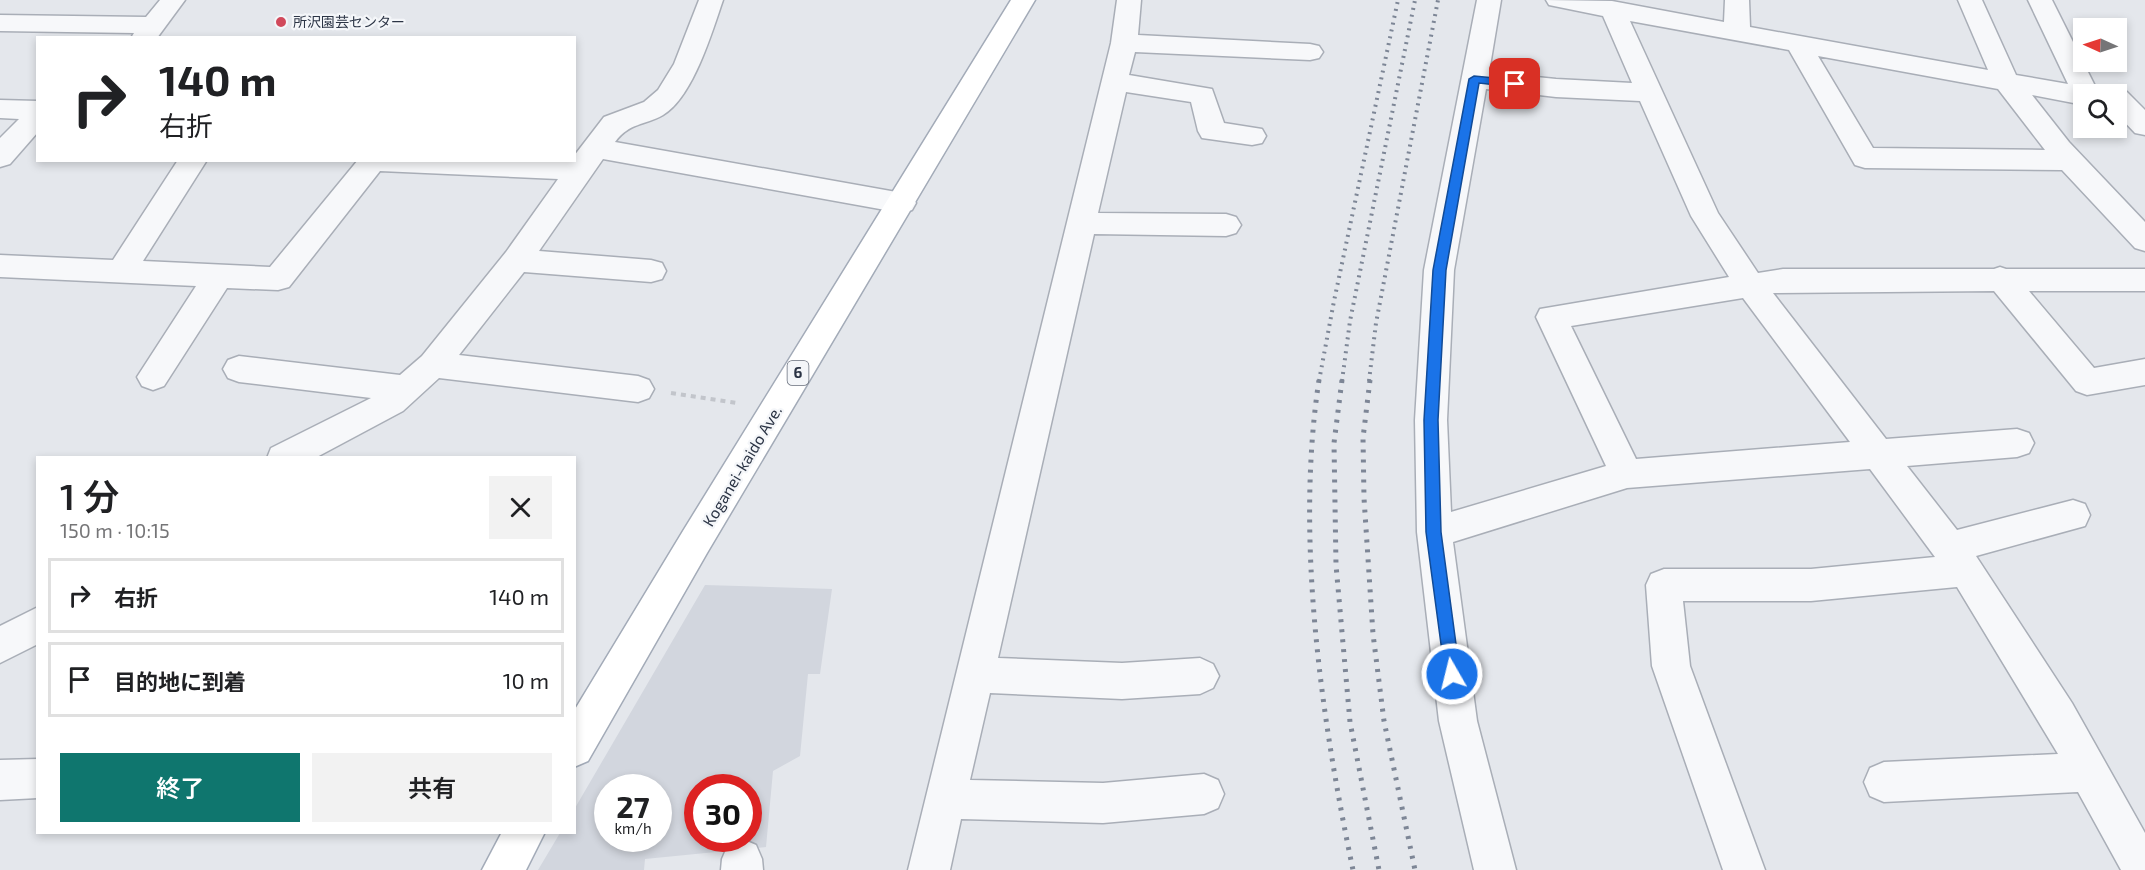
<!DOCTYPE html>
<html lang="ja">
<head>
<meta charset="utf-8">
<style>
	body { margin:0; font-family:"Exo 2","Noto Sans JP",sans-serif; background:#f2f2f2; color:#202124; height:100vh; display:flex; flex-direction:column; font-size:22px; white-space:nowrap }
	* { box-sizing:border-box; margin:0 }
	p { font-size:20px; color:#757577 }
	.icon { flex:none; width:33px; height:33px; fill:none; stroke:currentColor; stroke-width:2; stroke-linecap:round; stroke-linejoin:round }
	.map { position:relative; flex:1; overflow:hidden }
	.drawer { position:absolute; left:36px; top:456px; width:540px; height:378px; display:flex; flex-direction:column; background:#fff; border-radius:0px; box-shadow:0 3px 9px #0003 }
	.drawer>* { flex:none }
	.guide { position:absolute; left:36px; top:36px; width:540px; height:126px; border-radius:0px; box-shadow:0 3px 9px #0003; background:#fff; color:#202124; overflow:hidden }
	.needle { width:39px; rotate:273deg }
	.fabs { position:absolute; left:2073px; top:18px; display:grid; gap:12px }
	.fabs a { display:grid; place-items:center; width:54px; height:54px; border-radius:0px; background:#fff; box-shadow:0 3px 9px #0003; font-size:30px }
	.speed { position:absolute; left:594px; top:774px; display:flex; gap:12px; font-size:30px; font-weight:700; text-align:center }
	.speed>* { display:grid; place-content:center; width:78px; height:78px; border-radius:50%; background:#fff; box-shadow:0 3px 9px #0003; line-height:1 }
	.speed small { font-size:15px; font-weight:400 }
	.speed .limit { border:9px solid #d22; background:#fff; color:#111 }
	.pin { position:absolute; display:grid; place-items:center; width:51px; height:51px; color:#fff; margin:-26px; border-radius:12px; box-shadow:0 3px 9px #0006 }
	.me { position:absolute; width:66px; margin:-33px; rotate:352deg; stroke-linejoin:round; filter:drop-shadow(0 0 4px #0008) }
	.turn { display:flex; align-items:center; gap:21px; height:126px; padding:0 24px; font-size:27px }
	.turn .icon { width:78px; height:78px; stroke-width:2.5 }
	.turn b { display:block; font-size:42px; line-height:51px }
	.round { display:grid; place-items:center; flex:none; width:63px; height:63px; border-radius:0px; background:#f2f2f2 }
	.head { display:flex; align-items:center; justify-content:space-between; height:102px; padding:0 24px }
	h1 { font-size:36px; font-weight:600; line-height:45px }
	.action { display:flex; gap:12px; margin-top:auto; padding:12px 24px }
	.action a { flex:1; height:69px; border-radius:0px; background:#0f766e; color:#fff; font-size:24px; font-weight:600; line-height:69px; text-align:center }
	.action a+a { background:#f2f2f2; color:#202124 }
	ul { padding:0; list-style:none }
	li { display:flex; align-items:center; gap:18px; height:75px; margin:0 12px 9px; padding:0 12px; border:3px solid #e0e0e0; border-radius:0px }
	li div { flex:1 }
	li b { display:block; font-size:22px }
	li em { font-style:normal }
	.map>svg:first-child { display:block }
	.built { fill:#d2d6de; fill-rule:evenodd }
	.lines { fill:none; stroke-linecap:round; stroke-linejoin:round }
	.minor-casing { stroke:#a9aeb7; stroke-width:3 }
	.major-casing { stroke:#a3abb8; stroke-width:3 }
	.path { stroke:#c2c5cb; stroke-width:4; stroke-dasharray:5 5; stroke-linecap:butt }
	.minor { fill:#f7f8fa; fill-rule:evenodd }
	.major { fill:#fff; fill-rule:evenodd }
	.rail-far1 { stroke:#7d8696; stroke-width:4; stroke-dasharray:2 5; stroke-linecap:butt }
	.rail { stroke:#7d8696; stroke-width:5; stroke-dasharray:3 7; stroke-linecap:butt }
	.route { fill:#1a73e8; stroke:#114b97; stroke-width:1.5 }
	.poi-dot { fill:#d1495b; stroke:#f4f6f9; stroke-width:2 }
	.labels { text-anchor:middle; stroke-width:4.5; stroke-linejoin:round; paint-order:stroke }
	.far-poi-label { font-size:14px; fill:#2b3445; stroke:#f4f6f9; text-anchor:start }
	.shield { fill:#f4f6f9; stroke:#676e7b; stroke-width:1.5 }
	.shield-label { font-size:15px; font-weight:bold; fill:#2b3445 }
	.street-label { font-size:16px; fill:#2b3445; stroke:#f4f6f9 }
</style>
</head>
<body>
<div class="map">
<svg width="2145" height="870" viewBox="0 0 2145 870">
	<rect width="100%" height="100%" fill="#e4e7ec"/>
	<!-- built -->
	<path class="built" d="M705,585L832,589L820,674H808L800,756L773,771L766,847L645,859L644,870H538L560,833L574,832L575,808ZM608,788H658V838H608ZM698,788H748V838H698Z"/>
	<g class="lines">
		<defs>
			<g id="minor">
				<polygon points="160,0 185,0 157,38 131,38 134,33 0,31 0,15 146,17"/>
				<path d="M699,0H723C712,32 693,97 663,115C644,126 630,122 615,142L902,193L912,196L916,203L912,210L902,213L603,159L539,251L651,260L662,263L666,271L662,279L651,282L524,272L459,355L638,376L649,380L654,389L649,398L638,402L439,378L403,411L315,458H267L271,448L371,398L239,382L228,378L223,369L228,360L239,356L400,375L422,356L506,252L558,179L380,171L289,287L278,290L227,288L164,386L153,390L142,386L137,377L196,286L0,277V255L113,260L178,160H207L143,261L270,267L358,160H574V156L604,117L644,102L658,90L674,64Z"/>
				<polygon points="1117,0 1141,0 1138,35 1310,44 1319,46 1323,52 1319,58 1310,60 1135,52 1129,75 1212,89 1224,123 1262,129 1266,136 1262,143 1252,145 1202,138 1198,131 1191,102 1126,92 1098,213 1226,214 1236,217 1241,225 1236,233 1226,236 1094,234 998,658 1122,663 1200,658 1213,664 1219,676 1213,688 1200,694 1122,699 990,693 970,780 1103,783 1204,774 1218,780 1224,794 1218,808 1204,814 1103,823 961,819 950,870 908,870 1111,43"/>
				<path d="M1477,0H1501L1489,72L1556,79L1632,83L1603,16L1549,5L1546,0L1612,1L1724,22L1725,0H1749L1750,27L1988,70L1958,0H1982L2016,75L2068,84L2028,0H2052L2099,94H2084V105L2032,95L2069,142L2145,222V251L2135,248L2062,170L1865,168L1855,165L1789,50L1630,21L1718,213L1758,273L1783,269H1994L2000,267L2006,269H2145V291H2029L2094,368L2145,359V385L2087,395L2076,391L1994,291L1773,293L1886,439L2017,429L2029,433L2034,443L2029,453L2017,457L1907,466L1957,530L2073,500L2085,504L2090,515L2085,526L1976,556L2072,703L2145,833V870H2121L2078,792L1884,802L1870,796L1864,782L1870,768L1884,762L2058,754L1957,587L1811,601H1683L1690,666L1765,870H1723L1652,666L1646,585L1651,574L1664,569H1811L1935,557L1870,469L1627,488L1453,542L1477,721L1516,870H1474L1439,721L1417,532L1415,420L1424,270ZM1818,56L1998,89L2045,150L1873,148ZM1486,89L1556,97L1640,101L1691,216L1729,277L1540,309L1536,317L1606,466L1451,512L1447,420L1454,270ZM1743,298L1850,442L1636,459L1571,326Z"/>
				<polygon points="2118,89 2127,92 2145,110 2145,135 2135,133 2116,113 2116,94 2107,94"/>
				<polygon points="0,100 38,101 38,132 10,164 0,167 0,138 19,119 0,118"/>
				<polygon points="38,607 38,644 0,663 0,626"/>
				<polygon points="38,759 38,798 0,800 0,760"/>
				<polygon points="742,839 756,845 762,859 763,870 721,870 722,859 728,845"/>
			</g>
			<g id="major">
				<polygon points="1011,0 1035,0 707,553 588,761 574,767 574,711 683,531"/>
				<polygon points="502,832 545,832 526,870 482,870"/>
			</g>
		</defs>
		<!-- minor casing -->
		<use href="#minor" class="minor-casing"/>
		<!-- major casing -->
		<use href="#major" class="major-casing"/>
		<!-- path -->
		<polyline class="path" points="671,393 737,403"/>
		<!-- minor -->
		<use href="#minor" class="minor"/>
		<!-- major -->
		<use href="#major" class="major"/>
		<!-- rail-far1 -->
		<g class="rail-far1">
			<polyline points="1319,381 1334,301 1398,0"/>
			<polyline points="1342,381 1350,321 1415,0"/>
			<polyline points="1369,381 1376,323 1438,0"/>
		</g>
		<!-- rail -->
		<g class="rail">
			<path d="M1319,380C1295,536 1321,717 1353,870"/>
			<polyline points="1342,380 1334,443 1336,565 1350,722 1379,870"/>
			<polyline points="1370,380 1363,438 1364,498 1373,634 1384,721 1415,870"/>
		</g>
	</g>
	<!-- route -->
	<polygon class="route" points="1474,76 1515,80 1521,84 1515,87 1479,83 1446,270 1438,420 1441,532 1460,674 1458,679 1452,681 1447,679 1445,674 1426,532 1424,420 1433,270 1469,79"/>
	<!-- markers -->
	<circle class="poi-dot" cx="281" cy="22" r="6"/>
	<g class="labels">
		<!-- far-poi labels -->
		<g class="far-poi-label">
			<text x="293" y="27">所沢園芸センター</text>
		</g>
		<!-- shield labels -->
		<rect class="shield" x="787.5" y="361" width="21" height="24" rx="4.5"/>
		<g class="shield-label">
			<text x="798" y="378">6</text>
		</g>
		<!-- street labels -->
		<g class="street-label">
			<text transform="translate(742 466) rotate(-59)" y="6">Koganei-kaido Ave.</text>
		</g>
	</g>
</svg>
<div class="fabs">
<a><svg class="needle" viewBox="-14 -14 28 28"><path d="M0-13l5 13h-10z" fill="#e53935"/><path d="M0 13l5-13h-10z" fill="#757577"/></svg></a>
<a><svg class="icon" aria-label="search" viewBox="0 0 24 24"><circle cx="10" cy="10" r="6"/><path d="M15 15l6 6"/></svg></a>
</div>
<div class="speed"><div>27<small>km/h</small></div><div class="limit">30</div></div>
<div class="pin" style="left:1515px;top:84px;background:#d93025"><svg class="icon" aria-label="arrive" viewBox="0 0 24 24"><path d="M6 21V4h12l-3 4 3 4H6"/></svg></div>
<svg class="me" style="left:1452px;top:674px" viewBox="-20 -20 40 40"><circle r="17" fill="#1a73e8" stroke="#fff" stroke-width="3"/><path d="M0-11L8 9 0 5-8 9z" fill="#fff"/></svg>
<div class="guide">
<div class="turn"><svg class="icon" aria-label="right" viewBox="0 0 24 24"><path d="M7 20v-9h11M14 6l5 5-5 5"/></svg><div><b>140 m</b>右折</div></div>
</div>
<section class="drawer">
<div class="head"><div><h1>1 分</h1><p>150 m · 10:15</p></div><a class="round"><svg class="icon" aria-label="close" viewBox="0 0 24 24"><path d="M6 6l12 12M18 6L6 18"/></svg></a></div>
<ul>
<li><svg class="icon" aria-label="right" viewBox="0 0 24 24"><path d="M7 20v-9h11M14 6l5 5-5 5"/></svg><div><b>右折</b></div><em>140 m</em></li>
<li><svg class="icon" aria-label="arrive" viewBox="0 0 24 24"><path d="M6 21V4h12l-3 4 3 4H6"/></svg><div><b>目的地に到着</b></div><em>10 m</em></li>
</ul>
<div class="action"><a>終了</a><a>共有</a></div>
</section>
</div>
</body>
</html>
